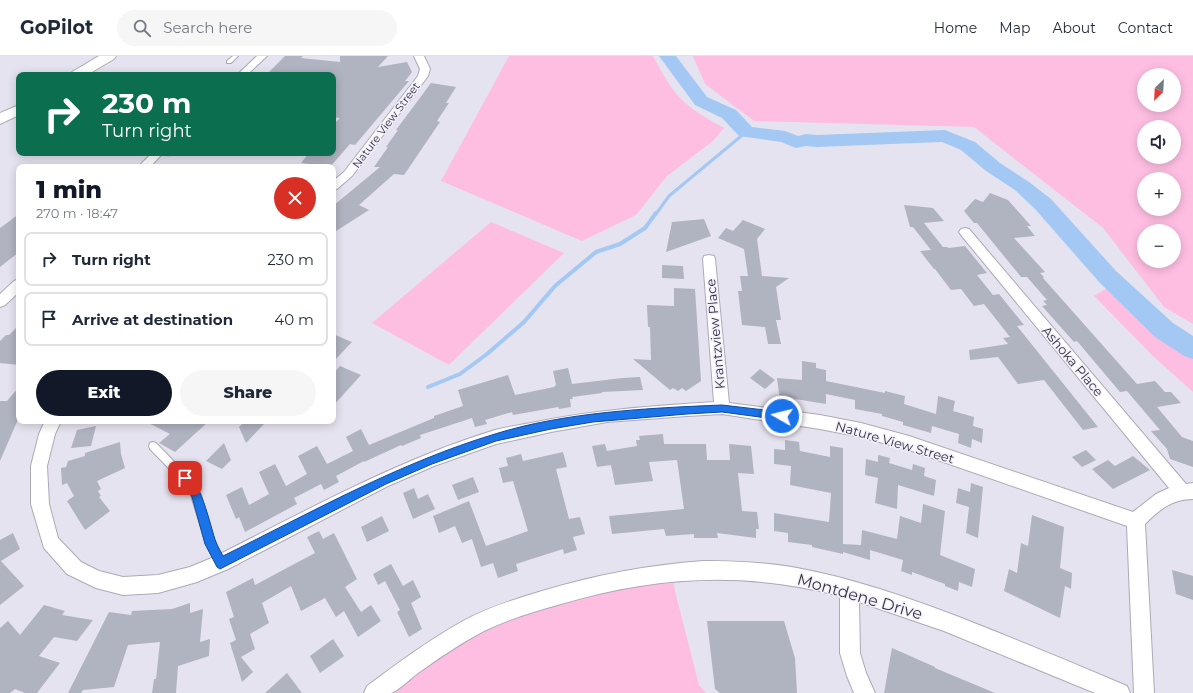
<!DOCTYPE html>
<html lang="en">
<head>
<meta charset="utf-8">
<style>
	body { margin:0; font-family:Montserrat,sans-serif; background:#f6f6f7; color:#1f2937; height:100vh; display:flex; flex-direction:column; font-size:15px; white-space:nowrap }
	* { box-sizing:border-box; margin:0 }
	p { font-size:13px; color:#747a83 }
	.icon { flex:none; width:22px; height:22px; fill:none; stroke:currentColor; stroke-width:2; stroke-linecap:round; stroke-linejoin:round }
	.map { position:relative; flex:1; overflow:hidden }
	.side { position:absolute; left:16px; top:108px; width:320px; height:260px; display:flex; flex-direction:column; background:#fff; border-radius:8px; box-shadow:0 2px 10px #0003 }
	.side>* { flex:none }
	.hud { position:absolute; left:16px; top:16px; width:320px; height:84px; border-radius:8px; box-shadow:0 2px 10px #0003; background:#0b6e4f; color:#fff; overflow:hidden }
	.needle { width:26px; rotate:204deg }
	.tools { position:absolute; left:1137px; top:12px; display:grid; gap:8px }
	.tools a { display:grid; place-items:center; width:44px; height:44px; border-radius:50%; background:#fff; box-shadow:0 2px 10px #0003; font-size:20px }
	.pin { position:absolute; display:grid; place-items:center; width:34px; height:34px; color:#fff; margin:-17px; border-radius:8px; box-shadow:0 2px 6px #0006 }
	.me { position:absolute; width:44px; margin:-22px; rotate:278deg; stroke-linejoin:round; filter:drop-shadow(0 0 3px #0008) }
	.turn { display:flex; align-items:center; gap:14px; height:84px; padding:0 20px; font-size:18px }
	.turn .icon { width:52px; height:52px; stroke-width:2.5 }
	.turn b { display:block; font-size:28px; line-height:34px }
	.round { display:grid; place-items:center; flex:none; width:42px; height:42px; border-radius:21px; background:#f6f6f7 }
	.head { display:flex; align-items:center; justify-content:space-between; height:68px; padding:0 20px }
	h1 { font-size:24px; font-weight:800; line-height:30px; color:#111827 }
	.action { display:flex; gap:8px; margin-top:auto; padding:8px 20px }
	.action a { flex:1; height:46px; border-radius:24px; background:#111827; color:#fff; font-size:16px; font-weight:800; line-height:46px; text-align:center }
	.action a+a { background:#f6f6f7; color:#1f2937 }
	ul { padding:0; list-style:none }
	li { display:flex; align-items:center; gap:12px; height:54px; margin:0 8px 6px; padding:0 12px; border:2px solid #e0e1e3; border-radius:8px }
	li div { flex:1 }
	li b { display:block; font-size:15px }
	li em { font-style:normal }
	header { display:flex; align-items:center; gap:24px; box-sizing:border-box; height:56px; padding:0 20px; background:#fff; border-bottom:1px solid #e0e1e3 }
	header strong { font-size:19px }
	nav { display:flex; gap:22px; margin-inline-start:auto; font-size:14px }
	.search { width:280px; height:36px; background:#f6f6f7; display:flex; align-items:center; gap:10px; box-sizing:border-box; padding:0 14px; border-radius:22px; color:#747a83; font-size:15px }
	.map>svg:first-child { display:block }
	.green { fill:#febee2; fill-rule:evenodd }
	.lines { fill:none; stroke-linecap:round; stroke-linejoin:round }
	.stream-far1 { stroke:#a4c8f4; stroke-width:3 }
	.stream { stroke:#a4c8f4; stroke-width:4 }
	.river { fill:#a4c8f4; fill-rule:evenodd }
	.building { fill:#b0b3c0 }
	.lane-casing { stroke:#ada9b6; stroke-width:2 }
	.street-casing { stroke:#ada9b6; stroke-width:2 }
	.secondary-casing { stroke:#ada9b6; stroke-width:2 }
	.lane { fill:#fff; fill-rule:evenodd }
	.street { fill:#fff; fill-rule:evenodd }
	.secondary { fill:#fff; fill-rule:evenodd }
	.route { fill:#1a73e8; stroke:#114b97 }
	.labels { text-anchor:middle; stroke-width:3; stroke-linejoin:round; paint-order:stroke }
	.far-street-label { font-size:11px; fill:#353439; stroke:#f4f0fe }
	.street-label { font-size:13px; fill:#353439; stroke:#f4f0fe }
	.near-street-label { font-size:16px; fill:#353439; stroke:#f4f0fe }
</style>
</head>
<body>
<header>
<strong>GoPilot</strong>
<div class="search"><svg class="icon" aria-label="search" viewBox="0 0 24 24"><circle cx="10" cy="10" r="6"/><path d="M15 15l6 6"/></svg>Search here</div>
<nav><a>Home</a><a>Map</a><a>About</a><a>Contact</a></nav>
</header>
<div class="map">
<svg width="1193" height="637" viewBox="0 0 1193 637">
	<rect width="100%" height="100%" fill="#e6e3f0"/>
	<!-- green -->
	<g class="green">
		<path d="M509,0H653C661,15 670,32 682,44C694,56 710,64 724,72L713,85L667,120L636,159L582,185L441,125Z"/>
		<path d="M693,0H1193V268L1164,251L1103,172L974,71L754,65L705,28ZM1144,19H1174V49H1144ZM1144,71H1174V101H1144ZM1144,123H1174V153H1144ZM1144,175H1174V205H1144Z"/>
		<polygon points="491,166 564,197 449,309 372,267"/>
		<polygon points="1107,232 1193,297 1193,336 1154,301 1094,240"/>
		<polygon points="673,517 675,535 699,629 706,637 375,637 471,572"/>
	</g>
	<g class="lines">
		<!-- stream-far1 -->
		<polyline class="stream-far1" points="656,158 669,140 746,76"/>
		<!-- stream -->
		<polyline class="stream" points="428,331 460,318 487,298 524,266 555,230 596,196 620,188 645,172 656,157"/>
		<!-- river -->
		<polygon class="river" points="659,0 676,0 707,41 736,54 752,71 785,75 798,80 806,78 817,79 945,74 975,86 1000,107 1029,126 1051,143 1116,215 1173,267 1193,280 1193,303 1184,300 1155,281 1100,227 1035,153 1015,134 986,115 961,94 942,86 817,91 806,90 796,92 781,86 739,80 722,62 695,49"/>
	</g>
	<!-- building -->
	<g class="building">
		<polygon points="285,0 303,0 301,2 340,6 340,0 388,0 378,11 407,6 412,16 405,25 409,25 355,89 350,88 330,111 301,107 309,97 333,97 333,69 340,62 333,61 333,19 266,19"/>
		<polygon points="431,27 456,31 446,47 449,47 437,65 440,66 404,119 394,118 359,149 369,154 333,177 333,150 380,111 374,111 388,91 386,91 398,74 396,74"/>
		<polygon points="990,137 1008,144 1031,170 1027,170 1035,180 1014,182 1045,216 1040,217 1044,221 1043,222 1137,328 1155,325 1165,336 1171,336 1181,347 1157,351 1182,381 1193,385 1193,411 1170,403 1167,393 1151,375 1160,374 1127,335 1120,336 1077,285 1074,286 1042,250 1047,249 1043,245 1047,244 1027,221 1021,221 977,167 974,167 964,155 975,143 983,146"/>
		<polygon points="904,149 933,152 944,165 924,167 943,191 947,191 949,192 965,190 987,217 977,219 993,239 999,238 1024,269 1017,270 1098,371 1083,374 1044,324 1018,328 998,301 970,304 969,294 1008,288 1003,282 1010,281 984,248 974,250 961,233 951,234 935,213 934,213 920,195 931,194 913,171 910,171"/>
		<polygon points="19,158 19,196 0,211 0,172"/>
		<polygon points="704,163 711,180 666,196 672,166"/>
		<polygon points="743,164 765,173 757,183 762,220 789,222 776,231 781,264 776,264 781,288 768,288 765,271 742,269 738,235 742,235 740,220 748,220 744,193 718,182 726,172 733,175"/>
		<polygon points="662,209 683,210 684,223 662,222"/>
		<polygon points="674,232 695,233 701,325 686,335 682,332 678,335 673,332 670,334 633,303 651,304 650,271 648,271 647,249 674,250"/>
		<polygon points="19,269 19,309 0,307 0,285 6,279 9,279"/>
		<polygon points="333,278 352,286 333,306"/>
		<polygon points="802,305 816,307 816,312 826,314 826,325 885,337 885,335 905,340 904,348 936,358 938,340 955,345 953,355 974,361 973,370 983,373 982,387 972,383 971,392 958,387 959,378 932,370 931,377 903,369 903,366 882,360 882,358 855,353 855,344 826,338 826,348 795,343 795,345 780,344 777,322 802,324"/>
		<polygon points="340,310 361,319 333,350 333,318"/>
		<polygon points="568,312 572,328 622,322 640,321 643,334 602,336 602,337 572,341 573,343 570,343 571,351 559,353 558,351 513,359 512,356 485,364 487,368 475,371 472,362 420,379 421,382 402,390 401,389 364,406 364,405 336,420 339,426 324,434 321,428 294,442 297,448 245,476 239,461 236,463 226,439 242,431 249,449 269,438 259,416 275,408 286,430 307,418 298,400 317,390 327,408 353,395 346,381 361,373 369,389 434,362 434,360 463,350 458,334 508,319 515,339 554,331 556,329 553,315"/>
		<polygon points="760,313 775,324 765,333 750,322"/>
		<polygon points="19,331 19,361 0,405 0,345 7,345"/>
		<polygon points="145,365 209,365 175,396 159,387 170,378"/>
		<polygon points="245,365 267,365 246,387 239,371"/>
		<polygon points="96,370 91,390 71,392 77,374"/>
		<polygon points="663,378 664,388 706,388 707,404 730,404 729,388 751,390 754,418 738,417 742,455 757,456 759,473 756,473 756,482 717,477 718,482 694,482 694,478 666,480 664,473 612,478 609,460 684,453 677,404 649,406 653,425 615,429 611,409 597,411 592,390 605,388 607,395 637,390 636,384 640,384 639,380"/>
		<polygon points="785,384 799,386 800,395 830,401 830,390 843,392 843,488 861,489 862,474 897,483 900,460 921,467 923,448 945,455 940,499 975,513 972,531 959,526 958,535 945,530 945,528 912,516 912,519 901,515 903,504 870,494 870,504 843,496 843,498 812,491 812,489 788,486 788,477 774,475 774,457 829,466 831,437 790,429 791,410 774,408 774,393 785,394"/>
		<polygon points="120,386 121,398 125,412 97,425 101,433 98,435 101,440 99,441 110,455 85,474 67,445 74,440 67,427 62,429 61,412 66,411 68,405 85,400 85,397"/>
		<polygon points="224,387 231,404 222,413 206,405"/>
		<polygon points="1086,394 1096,404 1082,411 1072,401"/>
		<polygon points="563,396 567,411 556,413 569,463 580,461 585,478 573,481 577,494 564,498 563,493 516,508 518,515 498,522 493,507 481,511 472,483 462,487 455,470 439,477 433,460 469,445 486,490 528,475 513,425 503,427 499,412 508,410 506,402 521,398 523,405"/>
		<polygon points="878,399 890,402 889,407 912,414 913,408 925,412 924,420 936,424 934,440 898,429 897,453 875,447 878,422 865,419 866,403 878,406"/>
		<polygon points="1133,400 1150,414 1113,433 1092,413 1108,404 1115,410"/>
		<polygon points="473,421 479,436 458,444 452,429"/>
		<polygon points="971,427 983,431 978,482 966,477 969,451 956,447 958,432 970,436"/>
		<polygon points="414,432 418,443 428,438 435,453 413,463 403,437"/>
		<polygon points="1032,459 1064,471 1060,512 1072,517 1071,533 1065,530 1060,562 1004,535 1009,513 1017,517 1021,487 1028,490"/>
		<polygon points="382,460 389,475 367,486 361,471"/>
		<polygon points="319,475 323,483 334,477 357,523 345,531 361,556 371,549 381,565 358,581 344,555 336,561 325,542 301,555 291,530 262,547 269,567 250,578 255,593 241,601 253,616 242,626 230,587 236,584 229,563 234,561 226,536 253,522 255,529 315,497 307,481"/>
		<polygon points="13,477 20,493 1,505 24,530 0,549 0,484"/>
		<polygon points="391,508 403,530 413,524 421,541 411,547 422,573 409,581 397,556 400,554 385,525 378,529 373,518"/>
		<polygon points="1172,514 1193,520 1193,544 1176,538"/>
		<polygon points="190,547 190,557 203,553 200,586 210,583 209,600 178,610 176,637 152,637 154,623 156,623 160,586 128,589 114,631 83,634 81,637 68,637 109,556 131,559 132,555 172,553"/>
		<polygon points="44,549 65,555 62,559 93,564 77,585 54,581 39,600 60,607 37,637 25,637 15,633 10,637 0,637 0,572 8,565 20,579"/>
		<polygon points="707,565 784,565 795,602 797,637 720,637 715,633"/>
		<polygon points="333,583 344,600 320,617 310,600"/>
		<polygon points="892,592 935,611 935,612 995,637 884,637"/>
		<polygon points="287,617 302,637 265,637"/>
	</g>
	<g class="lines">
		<defs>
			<g id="lane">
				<polygon points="233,0 238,0 231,7 227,7 227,5"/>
				<path d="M155,97H181C176,100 160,100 155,97Z"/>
				<polygon points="153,386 156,387 195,427 201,439 215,487 226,507 224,510 221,512 218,510 206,488 189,433 150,393 149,390 150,387"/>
			</g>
			<g id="street">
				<polygon points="257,0 267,0 247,19 237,19"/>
				<polygon points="414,0 424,0 430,13 428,20 352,120 337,133 333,134 333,125 344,116 418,20 420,13"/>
				<polygon points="152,97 163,97 150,111 138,111"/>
				<path d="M965,172L969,173L1186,428L1193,427V443C1172,443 1159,454 1145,468L1154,637H1134L1127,470L909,394L861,381L820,373L722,358L687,360L607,366L551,376L496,388L434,410L388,430L228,513L197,526L158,537L123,539L96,532L67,518L44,492L31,448V410L39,378L45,365H61L55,378L47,410L49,448L58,482L81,506L99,515L123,521L158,519L190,511L214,501C306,455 397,404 495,374C507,371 519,369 531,367C591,354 652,350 714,346L703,203L704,200L709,199L714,200L715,203L729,347L820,359L861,367L909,380L1133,456L1156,438L1169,432L961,179L959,176L961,173Z"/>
				<polygon points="19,223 19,236 5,249 0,251 0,238 14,225"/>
				<path d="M703,505C734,505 765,506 797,512C852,522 906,541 959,561C1015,583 1071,606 1127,630L1130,637H1095L944,575L859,546L860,597L866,617L875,637H854L847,620L840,597V540C743,515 657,520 561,548C535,555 509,563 484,575C461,587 439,602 418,617C411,622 398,635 391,637C383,637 372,637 364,637L367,630C398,607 429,584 463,565C487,552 515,543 542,535C595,519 648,509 703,505Z"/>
			</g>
			<g id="secondary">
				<polygon points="99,0 116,0 114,3 87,19 70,19 72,16"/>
				<polygon points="19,49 19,59 0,68 0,57"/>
			</g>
		</defs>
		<!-- lane casing -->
		<use href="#lane" class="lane-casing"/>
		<!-- street casing -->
		<use href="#street" class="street-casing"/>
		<!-- secondary casing -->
		<use href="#secondary" class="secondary-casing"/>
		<!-- lane -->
		<use href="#lane" class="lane"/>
		<!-- street -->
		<use href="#street" class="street"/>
		<!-- secondary -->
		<use href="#secondary" class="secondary"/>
	</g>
	<!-- route -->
	<path class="route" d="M722,349L782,356L785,357L787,360L785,363L782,364L722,356L687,358L593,366L551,373L496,385L432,408L386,428L220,513L217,511L205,488L192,441L180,422L182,419C199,413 211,474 216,486C218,491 221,496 223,500C312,456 399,407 495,378C565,356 649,352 722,349Z"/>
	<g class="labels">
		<!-- far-street labels -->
		<g class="far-street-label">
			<text transform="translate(386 69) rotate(-53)" y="4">Nature View Street</text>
		</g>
		<!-- street labels -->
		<g class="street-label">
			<text transform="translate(715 278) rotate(-95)" y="5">Krantzview Place</text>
			<text transform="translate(1073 305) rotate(50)" y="5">Ashoka Place</text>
			<text transform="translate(895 386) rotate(16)" y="5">Nature View Street</text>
		</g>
		<!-- near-street labels -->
		<g class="near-street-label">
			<text transform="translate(860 540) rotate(16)" y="6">Montdene Drive</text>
		</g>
	</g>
</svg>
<div class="tools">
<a><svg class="needle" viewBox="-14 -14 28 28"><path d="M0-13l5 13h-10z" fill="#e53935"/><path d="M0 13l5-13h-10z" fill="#747a83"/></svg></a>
<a><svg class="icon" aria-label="sound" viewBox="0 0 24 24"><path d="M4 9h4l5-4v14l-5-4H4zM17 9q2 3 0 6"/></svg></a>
<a>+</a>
<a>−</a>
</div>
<div class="pin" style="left:185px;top:422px;background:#d93025"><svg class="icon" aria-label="arrive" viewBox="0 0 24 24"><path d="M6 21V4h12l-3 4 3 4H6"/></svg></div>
<svg class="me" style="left:782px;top:360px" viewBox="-20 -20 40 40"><circle r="17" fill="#1a73e8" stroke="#fff" stroke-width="3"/><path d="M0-11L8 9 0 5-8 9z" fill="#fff"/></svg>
<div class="hud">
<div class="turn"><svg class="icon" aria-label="right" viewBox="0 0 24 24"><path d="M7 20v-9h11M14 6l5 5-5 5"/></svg><div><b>230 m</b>Turn right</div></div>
</div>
<section class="side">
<div class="head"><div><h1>1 min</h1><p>270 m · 18:47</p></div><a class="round" style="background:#d93025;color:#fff"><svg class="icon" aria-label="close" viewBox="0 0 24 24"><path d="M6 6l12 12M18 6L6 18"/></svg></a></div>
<ul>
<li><svg class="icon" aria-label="right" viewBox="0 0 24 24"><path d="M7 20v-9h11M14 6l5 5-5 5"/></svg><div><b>Turn right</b></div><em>230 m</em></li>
<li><svg class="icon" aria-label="arrive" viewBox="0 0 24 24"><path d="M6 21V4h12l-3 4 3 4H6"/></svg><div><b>Arrive at destination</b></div><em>40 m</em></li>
</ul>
<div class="action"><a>Exit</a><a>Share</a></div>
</section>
</div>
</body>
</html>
